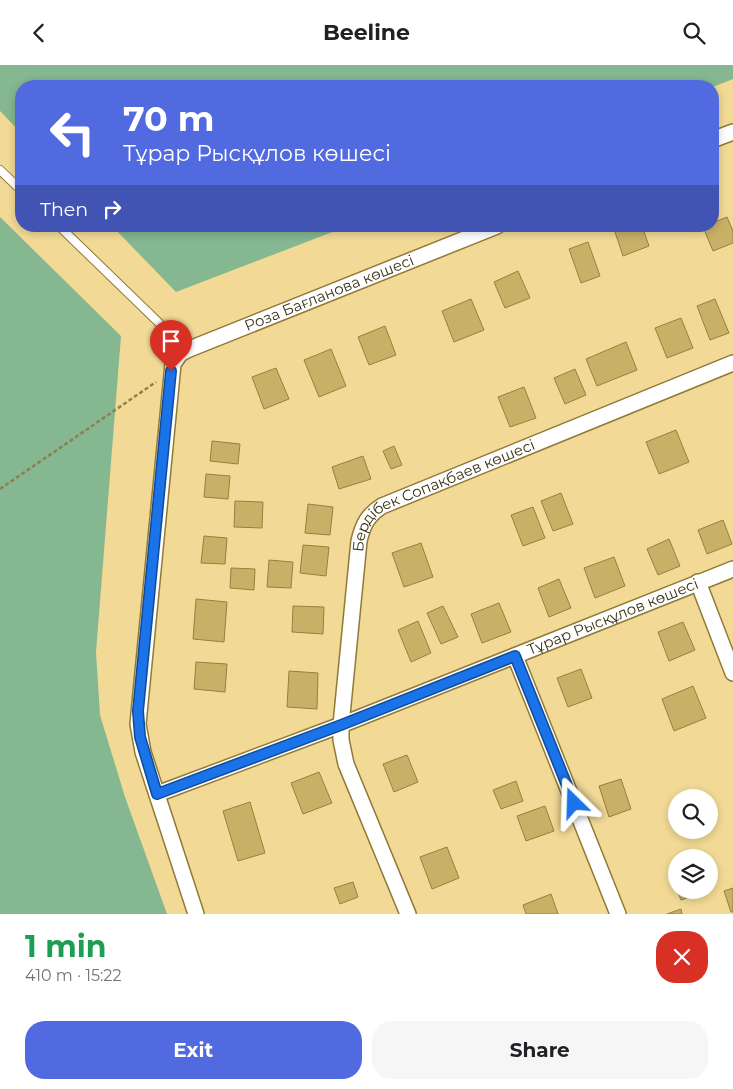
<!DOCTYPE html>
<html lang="en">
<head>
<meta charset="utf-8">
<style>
	body { margin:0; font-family:Montserrat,sans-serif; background:#f6f6f6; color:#202124; height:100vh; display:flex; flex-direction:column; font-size:19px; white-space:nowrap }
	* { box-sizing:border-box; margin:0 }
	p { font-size:16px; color:#757577 }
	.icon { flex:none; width:28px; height:28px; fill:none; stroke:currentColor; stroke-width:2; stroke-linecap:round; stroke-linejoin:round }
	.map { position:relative; height:849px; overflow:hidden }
	.details { display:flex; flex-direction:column; background:#fff; flex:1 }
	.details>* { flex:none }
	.banner { position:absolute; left:15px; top:15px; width:704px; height:152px; border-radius:20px; box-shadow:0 2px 8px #0003; background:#526ae0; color:#fff; overflow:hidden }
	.buttons { position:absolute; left:668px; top:724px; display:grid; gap:10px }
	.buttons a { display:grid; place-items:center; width:50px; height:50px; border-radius:50%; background:#fff; box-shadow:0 2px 8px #0003; font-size:25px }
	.pin { position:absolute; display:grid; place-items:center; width:42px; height:42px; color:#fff; margin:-51px -21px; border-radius:50% 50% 50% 0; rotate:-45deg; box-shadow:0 0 5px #0007 }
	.pin .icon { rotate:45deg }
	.me { position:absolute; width:55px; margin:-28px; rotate:338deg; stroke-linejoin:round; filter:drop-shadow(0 0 4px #0008) }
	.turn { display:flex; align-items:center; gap:18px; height:105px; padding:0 25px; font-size:22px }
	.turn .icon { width:65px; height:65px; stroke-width:2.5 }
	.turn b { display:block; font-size:35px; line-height:42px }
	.then { display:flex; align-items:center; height:48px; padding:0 25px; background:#0003; gap:10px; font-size:19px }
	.round { display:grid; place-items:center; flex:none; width:52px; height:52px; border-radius:20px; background:#f6f6f6 }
	.head { display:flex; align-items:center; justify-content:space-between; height:85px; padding:0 25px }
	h1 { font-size:30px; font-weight:700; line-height:38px; color:#1e9e55 }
	.cta { display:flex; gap:10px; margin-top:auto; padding:10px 25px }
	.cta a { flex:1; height:58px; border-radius:20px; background:#526ae0; color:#fff; font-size:20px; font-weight:700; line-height:58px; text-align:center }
	.cta a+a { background:#f6f6f6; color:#202124 }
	header { display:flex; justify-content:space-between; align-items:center; height:65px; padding:0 25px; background:#fff; font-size:22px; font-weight:700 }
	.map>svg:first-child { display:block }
	.green { fill:#85b790 }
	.building { fill:#c9b067; stroke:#97803e }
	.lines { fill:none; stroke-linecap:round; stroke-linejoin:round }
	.service-casing { stroke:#907a37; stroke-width:10 }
	.minor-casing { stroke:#907a37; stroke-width:18 }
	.path { stroke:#8f7e50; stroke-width:2.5; stroke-dasharray:4 2.5; stroke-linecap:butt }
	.service { stroke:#fff; stroke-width:8 }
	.minor { stroke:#fff; stroke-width:15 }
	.route-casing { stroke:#114b97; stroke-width:12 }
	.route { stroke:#1a73e8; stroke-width:9 }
	.labels { text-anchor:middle; stroke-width:4; stroke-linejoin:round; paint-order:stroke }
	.street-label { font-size:15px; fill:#3b3115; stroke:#f2da96 }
</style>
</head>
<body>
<header><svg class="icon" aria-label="back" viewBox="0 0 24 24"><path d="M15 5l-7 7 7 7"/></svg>Beeline<svg class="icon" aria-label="search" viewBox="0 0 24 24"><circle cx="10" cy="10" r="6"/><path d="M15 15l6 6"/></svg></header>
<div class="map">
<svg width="733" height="849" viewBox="0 0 733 849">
	<rect width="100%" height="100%" fill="#f2da96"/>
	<!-- green -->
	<g class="green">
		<polygon points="0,0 733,0 733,14 713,22 21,21 21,68 0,46"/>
		<polygon points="0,152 121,271 96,587 100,650 125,732 167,849 0,849"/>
		<polygon points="112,161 348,161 176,227"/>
	</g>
	<!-- building -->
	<g class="building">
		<polygon points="727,152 733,166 733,178 713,186 703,162 712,161 712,158"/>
		<polygon points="622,161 642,161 649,181 623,191 614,164"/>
		<polygon points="588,177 600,211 581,218 569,184"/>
		<polygon points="518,206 530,233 505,243 494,217"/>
		<polygon points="471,234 484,265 454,277 442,246"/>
		<polygon points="715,234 729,268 710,275 697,241"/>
		<polygon points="681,253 693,283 667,293 655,263"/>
		<polygon points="385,261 396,290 369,300 358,272"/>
		<polygon points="626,277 637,305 597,321 586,294"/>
		<polygon points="331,284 346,321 319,332 304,295"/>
		<polygon points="276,303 289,334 264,344 252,312"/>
		<polygon points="575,304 586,330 565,339 554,313"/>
		<polygon points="524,322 536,353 510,362 498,332"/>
		<polygon points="676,365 689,397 659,409 646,377"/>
		<polygon points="212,376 240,379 238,399 210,396"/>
		<polygon points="394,381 402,400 391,404 383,386"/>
		<polygon points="363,391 371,414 339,424 332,402"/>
		<polygon points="206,409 230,411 228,434 204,432"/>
		<polygon points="561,428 573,459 553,466 541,436"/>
		<polygon points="235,436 263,437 262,463 234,462"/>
		<polygon points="308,439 333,442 330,470 305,468"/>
		<polygon points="533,442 545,473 523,481 511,450"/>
		<polygon points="723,455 732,479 707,489 698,465"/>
		<polygon points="204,471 227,473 225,499 201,498"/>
		<polygon points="669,474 680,501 658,510 647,484"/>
		<polygon points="421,478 433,512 404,522 392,488"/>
		<polygon points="303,480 329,482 326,511 300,508"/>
		<polygon points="614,492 625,521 595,533 584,503"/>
		<polygon points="269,495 293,497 291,523 267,522"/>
		<polygon points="231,503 255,504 254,525 230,523"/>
		<polygon points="559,514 571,543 549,552 538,523"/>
		<polygon points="196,534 227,537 224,577 193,574"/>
		<polygon points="499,538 511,567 482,578 471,549"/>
		<polygon points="293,541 324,542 323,569 292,567"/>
		<polygon points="443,541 458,572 441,579 427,548"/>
		<polygon points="418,556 431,588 411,597 398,565"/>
		<polygon points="683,557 695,585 669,596 658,567"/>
		<polygon points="196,597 227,599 225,627 194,624"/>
		<polygon points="581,604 592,633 568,642 557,613"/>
		<polygon points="289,606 318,608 317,644 287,642"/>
		<polygon points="693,621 706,653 674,666 662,634"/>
		<polygon points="407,690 418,717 394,727 383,699"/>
		<polygon points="319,707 332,738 303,749 291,718"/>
		<polygon points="621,714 631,744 609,752 599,721"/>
		<polygon points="516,716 523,736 501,744 493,725"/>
		<polygon points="250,737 265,788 238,796 223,746"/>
		<polygon points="545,741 554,766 526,776 517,751"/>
		<polygon points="447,782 459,813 432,824 420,792"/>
		<polygon points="353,817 358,832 340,839 334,823"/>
		<polygon points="733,823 733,847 731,847 724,826"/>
		<polygon points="677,825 704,825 705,826 681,835"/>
		<polygon points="551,829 558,849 526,849 523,840"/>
		<polygon points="681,844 682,849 667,849"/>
	</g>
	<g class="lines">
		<defs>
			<g id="service">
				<polyline points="0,105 21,125"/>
				<polyline points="59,161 187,285"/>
			</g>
			<g id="minor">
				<polyline points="712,75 733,67"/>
				<polyline points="698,517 733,608"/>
				<polyline points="515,591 618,849"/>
				<path id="s1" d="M157,729L341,660L733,504"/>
				<path id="s2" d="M196,849L143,687L138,659L173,299L180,289L187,285L497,161"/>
				<path id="s3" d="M408,849L346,699L341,675V660L359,476C363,459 368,450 382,441L733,298"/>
			</g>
		</defs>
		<!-- service casing -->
		<use href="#service" class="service-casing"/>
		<!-- minor casing -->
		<use href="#minor" class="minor-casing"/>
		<!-- path -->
		<polyline class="path" points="0,424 156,317"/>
		<!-- service -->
		<use href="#service" class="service"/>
		<!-- minor -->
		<use href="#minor" class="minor"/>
	</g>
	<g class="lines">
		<defs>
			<polyline id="route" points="171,306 138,646 140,672 157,729 341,660 515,591 574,738"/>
		</defs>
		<!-- route casing -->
		<use href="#route" class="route-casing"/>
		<!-- route -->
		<use href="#route" class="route"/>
	</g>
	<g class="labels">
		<!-- street labels -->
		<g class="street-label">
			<text dy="5" stroke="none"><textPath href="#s2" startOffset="734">Роза Бағланова көшесі</textPath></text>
			<text dy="5" stroke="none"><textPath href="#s3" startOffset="485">Бердібек Сопақбаев көшесі</textPath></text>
			<text dy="5" stroke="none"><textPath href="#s1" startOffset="489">Тұрар Рысқұлов көшесі</textPath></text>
		</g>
	</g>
</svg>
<div class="buttons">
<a><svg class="icon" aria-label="search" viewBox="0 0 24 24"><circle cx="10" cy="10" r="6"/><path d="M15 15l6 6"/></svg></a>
<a><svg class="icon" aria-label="layers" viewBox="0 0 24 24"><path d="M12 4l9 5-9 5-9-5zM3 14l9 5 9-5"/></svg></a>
</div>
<div class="pin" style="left:171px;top:306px;background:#d93025"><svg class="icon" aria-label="arrive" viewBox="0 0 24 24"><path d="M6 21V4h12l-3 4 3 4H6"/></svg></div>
<svg class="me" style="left:574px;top:738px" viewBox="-20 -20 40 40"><path d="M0-17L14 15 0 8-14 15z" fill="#1a73e8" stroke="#fff" stroke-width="4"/></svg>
<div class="banner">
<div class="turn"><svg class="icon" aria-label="left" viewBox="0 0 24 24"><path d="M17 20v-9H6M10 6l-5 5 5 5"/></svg><div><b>70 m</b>Тұрар Рысқұлов көшесі</div></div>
<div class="then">Then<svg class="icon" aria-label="right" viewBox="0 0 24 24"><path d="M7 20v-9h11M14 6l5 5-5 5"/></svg></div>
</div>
</div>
<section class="details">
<div class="head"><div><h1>1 min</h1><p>410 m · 15:22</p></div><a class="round" style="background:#d93025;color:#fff"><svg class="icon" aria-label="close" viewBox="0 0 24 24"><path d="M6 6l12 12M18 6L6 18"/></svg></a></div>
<div class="cta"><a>Exit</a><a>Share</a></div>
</section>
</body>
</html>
